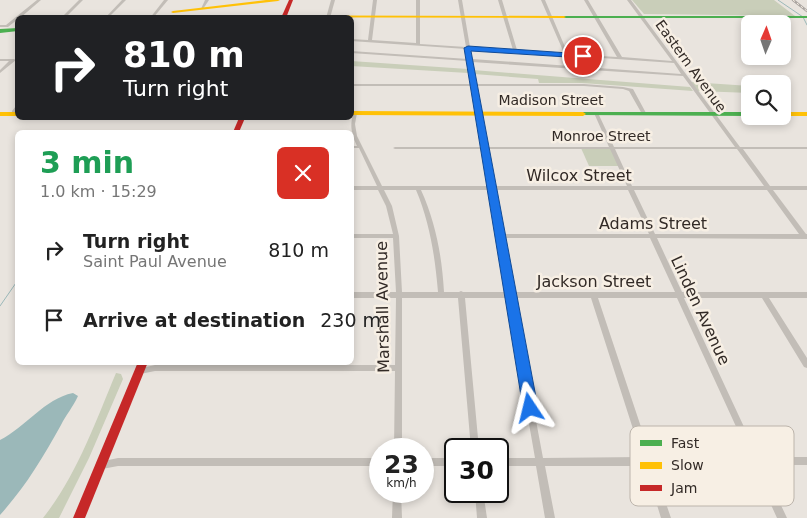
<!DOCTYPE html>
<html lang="en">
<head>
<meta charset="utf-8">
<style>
	body { margin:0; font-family:"DejaVu Sans",sans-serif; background:#f2f2f2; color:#222; height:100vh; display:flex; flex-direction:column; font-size:19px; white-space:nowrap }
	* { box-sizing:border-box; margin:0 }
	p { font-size:16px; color:#767676 }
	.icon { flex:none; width:28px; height:28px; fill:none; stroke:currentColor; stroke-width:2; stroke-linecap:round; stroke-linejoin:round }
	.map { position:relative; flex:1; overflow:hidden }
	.panel { position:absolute; left:15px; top:130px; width:339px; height:235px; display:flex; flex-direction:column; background:#fff; border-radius:8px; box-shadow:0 2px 8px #0003 }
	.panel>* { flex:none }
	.guide { position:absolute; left:15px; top:15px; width:339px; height:105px; border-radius:8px; box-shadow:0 2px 8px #0003; background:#202124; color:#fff; overflow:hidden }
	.needle { width:32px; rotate:2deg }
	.buttons { position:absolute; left:741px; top:15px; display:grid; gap:10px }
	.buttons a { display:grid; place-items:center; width:50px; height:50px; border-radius:8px; background:#fff; box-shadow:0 2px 8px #0003; font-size:25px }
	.speed { position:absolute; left:369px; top:438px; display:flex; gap:10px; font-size:25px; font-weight:700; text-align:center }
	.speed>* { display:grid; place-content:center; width:65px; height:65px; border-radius:50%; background:#fff; box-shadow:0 2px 8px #0003; line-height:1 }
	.speed small { font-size:12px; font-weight:400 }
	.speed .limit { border:2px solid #111; border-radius:8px; background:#fff; color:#111 }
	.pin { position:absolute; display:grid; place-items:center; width:42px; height:42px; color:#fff; margin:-21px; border:2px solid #fff; border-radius:50%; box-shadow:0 1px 5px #0007 }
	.me { position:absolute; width:55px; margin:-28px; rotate:350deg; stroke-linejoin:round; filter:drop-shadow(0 0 4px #0008) }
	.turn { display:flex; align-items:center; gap:18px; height:105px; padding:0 25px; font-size:22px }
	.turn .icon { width:65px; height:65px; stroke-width:2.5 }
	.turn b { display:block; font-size:35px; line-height:42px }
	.round { display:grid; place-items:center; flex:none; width:52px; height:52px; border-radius:8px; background:#f2f2f2 }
	.overview { display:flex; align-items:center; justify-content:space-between; height:85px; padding:0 25px }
	h1 { font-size:30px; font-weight:600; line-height:38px; color:#1e9e55 }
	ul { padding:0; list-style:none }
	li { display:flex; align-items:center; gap:15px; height:70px; padding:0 25px }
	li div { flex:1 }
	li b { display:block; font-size:19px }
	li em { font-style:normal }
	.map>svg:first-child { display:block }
	.green { fill:#c9ceb9 }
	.water { fill:#9bb8b9 }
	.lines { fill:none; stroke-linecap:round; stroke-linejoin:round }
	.stream { stroke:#9bb8b9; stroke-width:1 }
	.street { fill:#c2bdb7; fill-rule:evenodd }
	.fast { fill:#4caf50; fill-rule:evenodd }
	.slow { fill:#ffc107; fill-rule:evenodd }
	.jam { fill:#c62828; fill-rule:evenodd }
	.rail-casing { stroke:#aaa5a1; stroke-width:2.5 }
	.rail { stroke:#f7efe4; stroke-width:1; stroke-dasharray:2.5; stroke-linecap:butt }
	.route { fill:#1a73e8; stroke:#114b97 }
	.labels { text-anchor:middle; stroke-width:5; stroke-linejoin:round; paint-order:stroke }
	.far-street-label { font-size:14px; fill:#322a26; stroke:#f7efe4 }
	.street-label { font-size:16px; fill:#322a26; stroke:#f7efe4 }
	.key { fill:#f7efe4; stroke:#bcb4ab; stroke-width:1 }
	.key-label { font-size:14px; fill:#322a26 }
</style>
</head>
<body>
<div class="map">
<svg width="807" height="518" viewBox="0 0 807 518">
	<rect width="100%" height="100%" fill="#e9e4de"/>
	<!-- green -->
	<g class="green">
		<polygon points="632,0 774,0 795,16 644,14"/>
		<polygon points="351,61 468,69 468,73 351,66"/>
		<polygon points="473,70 690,87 693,91 582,83 539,83 538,79 474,74"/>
		<polygon points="691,82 750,86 750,93 698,91"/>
		<polygon points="581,148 611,148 619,166 589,166"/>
		<path d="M116,373L121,374L123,379L89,458L59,518H43C77,475 95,423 116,373Z"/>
	</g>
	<!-- water -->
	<path class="water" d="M73,393L78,396C73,407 66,415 61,425C42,459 26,486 0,515V440C26,427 44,399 73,393Z"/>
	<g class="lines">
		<!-- stream -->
		<g class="stream">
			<polyline points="778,0 803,17 807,25"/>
			<polyline points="0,306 18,280"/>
		</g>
		<!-- street -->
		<g class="street">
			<polygon points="37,0 41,0 20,18 18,18 18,19 8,27 0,27 0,25 6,25"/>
			<polygon points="79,0 83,0 65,18 61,18"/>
			<polygon points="122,0 126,0 108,18 105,18"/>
			<polygon points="164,0 168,0 153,18 150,18"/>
			<polygon points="205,0 209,0 203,9 201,9"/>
			<polygon points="331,0 335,0 330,18 326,18"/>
			<path d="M373,0H377L372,40L416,43V0H420V44L466,47L458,0H462L470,47L513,50L498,0H502L517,50L564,53L541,0H545L568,54L617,57L584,0H588L622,57L672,61L627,0H631L740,147H807V149H743L770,186H807V190H773L806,234H807V239L657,238L682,292H807V298H769L807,358V368L804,367L762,298H684L758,457H807V465H762L787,518H777L753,465L653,466L671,518H661L645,466H545L555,518H545L536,466H498V458H535L507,298H465L479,449H471L458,298H402V449H394L395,371H155L140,374L137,373L136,371L137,369L155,365H395L396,298H351V292H396L393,238H351V234H393L386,206L378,190H351V186H377L359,148H351V146H357C351,133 350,126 353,113L355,112L357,113L355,124L357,136L382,186H488L482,149H395L393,148L395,147H482L472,86H351V84H472L468,61L351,53V51L468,59L466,49L351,41V39L368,40ZM470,49L674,63L681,74L472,59ZM472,62L683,76L735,147H614L598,113L596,112L594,113L609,147H487L476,86H584L623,89L629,91L642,114H646V113L633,89L623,87L584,84H476ZM487,149H610L627,186H493ZM615,149H737L764,186H632ZM384,190H416C430,223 435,257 438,292H402L399,236L392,206ZM421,190H489L506,292H463L461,291L459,292H444C442,257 436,223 421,190ZM494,190H628L649,234H502ZM634,190H767L799,234H655ZM502,238H650L675,292H513ZM513,298H591L642,457L543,458ZM598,298H677L750,457H651Z"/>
			<polygon points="0,59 14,59 16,60 0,73 0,70 9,61 0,61"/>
			<polygon points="16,106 18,106 18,110 16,112 12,112 12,111"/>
			<polygon points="118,458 380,458 380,466 118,466 102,469 99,468 98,465 99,462"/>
			<rect x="422" y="458" width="33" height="8"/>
			<polygon points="393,491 401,491 402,518 392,518"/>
			<polygon points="475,491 483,491 487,518 477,518"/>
		</g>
		<!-- fast -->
		<g class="fast">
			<polygon points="564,16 807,16 807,18 562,18 562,16"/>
			<polygon points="18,28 18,31 0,33 0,29"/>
			<polygon points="583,112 750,112 750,116 581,115 581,113"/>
		</g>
		<!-- slow -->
		<g class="slow">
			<polygon points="266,0 280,0 278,1 173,13 171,12 173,11"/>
			<polygon points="131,15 564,16 566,17 564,18 133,17 131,16"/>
			<polygon points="351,111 583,112 586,114 583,116 351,115"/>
			<rect x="0" y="112" width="18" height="4"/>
			<rect x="782" y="112" width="25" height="4"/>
		</g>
		<!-- jam -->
		<g class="jam">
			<polygon points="289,0 293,0 286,18 281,18"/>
			<polygon points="239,118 245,118 239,132 233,132"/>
			<polygon points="138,362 148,362 85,518 73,518"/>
		</g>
		<defs>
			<polyline id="rail" points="793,0 807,11"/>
		</defs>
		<!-- rail casing -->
		<use href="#rail" class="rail-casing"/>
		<!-- rail -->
		<use href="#rail" class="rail"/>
	</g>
	<!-- route -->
	<polygon class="route" points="468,46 583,54 586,56 583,58 471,51 538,408 535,413 530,415 525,413 523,408 464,48"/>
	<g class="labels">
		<!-- far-street labels -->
		<g class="far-street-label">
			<text transform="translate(691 66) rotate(54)" y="5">Eastern Avenue</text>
			<text x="551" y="105">Madison Street</text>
			<text x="601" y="141">Monroe Street</text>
		</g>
		<!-- street labels -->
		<g class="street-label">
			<text x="579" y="181">Wilcox Street</text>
			<text x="653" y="229">Adams Street</text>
			<text x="594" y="287">Jackson Street</text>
			<text transform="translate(382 307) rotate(-91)" y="6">Marshall Avenue</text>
			<text transform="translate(701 310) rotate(65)" y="6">Linden Avenue</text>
		</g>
	</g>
	<!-- legend -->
	<rect x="630" y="426" width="164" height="80" rx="8" class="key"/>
	<rect x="640" y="440" width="22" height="6" fill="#4caf50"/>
	<rect x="640" y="462" width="22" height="7" fill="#ffc107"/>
	<rect x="640" y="485" width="22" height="6" fill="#c62828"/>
	<g class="key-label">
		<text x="671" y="448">Fast</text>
		<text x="671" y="470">Slow</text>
		<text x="671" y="493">Jam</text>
	</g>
</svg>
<div class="buttons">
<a><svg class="needle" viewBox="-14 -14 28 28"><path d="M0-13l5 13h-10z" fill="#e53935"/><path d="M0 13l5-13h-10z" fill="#767676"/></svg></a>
<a><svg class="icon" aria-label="search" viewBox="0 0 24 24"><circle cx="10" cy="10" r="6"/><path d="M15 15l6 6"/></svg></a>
</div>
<div class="speed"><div>23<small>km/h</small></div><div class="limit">30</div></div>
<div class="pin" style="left:583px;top:56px;background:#d93025"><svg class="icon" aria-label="arrive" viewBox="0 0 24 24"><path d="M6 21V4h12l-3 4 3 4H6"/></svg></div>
<svg class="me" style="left:530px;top:408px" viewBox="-20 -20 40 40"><path d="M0-17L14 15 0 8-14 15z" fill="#1a73e8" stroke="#fff" stroke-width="4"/></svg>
<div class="guide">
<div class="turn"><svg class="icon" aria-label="right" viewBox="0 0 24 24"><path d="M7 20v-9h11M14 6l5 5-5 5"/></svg><div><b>810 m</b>Turn right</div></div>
</div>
<section class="panel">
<div class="overview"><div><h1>3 min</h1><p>1.0 km · 15:29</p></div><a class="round" style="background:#d93025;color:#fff"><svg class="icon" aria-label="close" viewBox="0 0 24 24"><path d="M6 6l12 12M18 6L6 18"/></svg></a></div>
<ul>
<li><svg class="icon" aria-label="right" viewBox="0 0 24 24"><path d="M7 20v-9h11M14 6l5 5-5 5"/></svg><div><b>Turn right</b><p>Saint Paul Avenue</p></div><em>810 m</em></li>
<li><svg class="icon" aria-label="arrive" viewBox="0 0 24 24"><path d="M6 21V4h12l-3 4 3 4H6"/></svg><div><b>Arrive at destination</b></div><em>230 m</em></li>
</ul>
</section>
</div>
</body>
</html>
